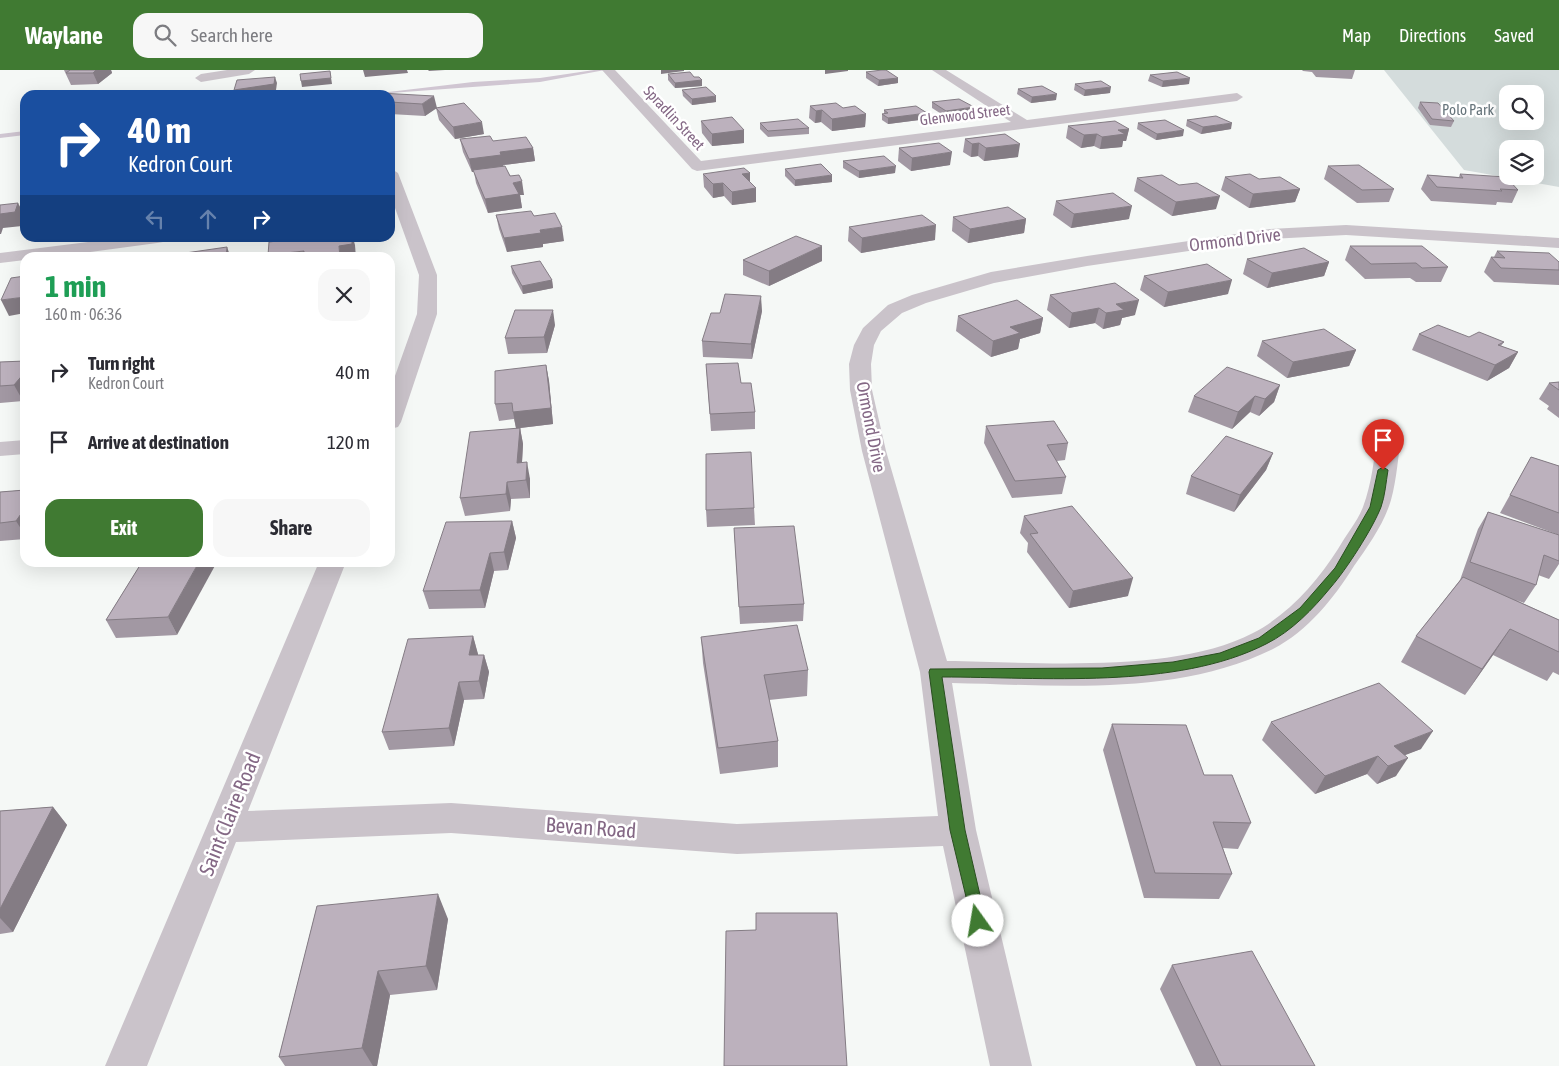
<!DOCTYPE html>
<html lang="en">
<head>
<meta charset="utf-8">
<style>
	body { margin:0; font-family:"Asap Condensed",sans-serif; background:#f7f7f7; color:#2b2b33; height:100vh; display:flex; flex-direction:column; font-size:19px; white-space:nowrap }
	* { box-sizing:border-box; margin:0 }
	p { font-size:16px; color:#7c7c81 }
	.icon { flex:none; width:28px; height:28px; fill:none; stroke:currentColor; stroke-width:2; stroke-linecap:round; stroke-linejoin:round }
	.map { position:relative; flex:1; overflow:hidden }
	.sheet { position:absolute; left:20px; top:182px; width:375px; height:315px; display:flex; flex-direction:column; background:#fff; border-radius:15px; box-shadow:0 5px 20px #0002 }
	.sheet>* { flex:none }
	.hud { position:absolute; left:20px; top:20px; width:375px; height:152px; border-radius:15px; box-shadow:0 5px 20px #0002; background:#1a4fa0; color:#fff; overflow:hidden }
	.fabs { position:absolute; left:1499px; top:15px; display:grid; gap:10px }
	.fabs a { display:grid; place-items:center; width:45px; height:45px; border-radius:10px; background:#fff; box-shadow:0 5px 20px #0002; font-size:25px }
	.pin { position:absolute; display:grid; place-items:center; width:42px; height:42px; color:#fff; margin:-51px -21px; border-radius:50% 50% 50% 0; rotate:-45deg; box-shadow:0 0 5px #0007 }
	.pin .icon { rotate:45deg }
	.me { position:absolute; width:55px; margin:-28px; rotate:347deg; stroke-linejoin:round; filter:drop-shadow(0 0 4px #0008) }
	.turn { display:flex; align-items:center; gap:18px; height:105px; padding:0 25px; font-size:22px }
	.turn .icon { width:65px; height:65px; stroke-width:2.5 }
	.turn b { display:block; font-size:35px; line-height:42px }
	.lanes { display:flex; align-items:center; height:48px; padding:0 25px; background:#0003; justify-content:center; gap:25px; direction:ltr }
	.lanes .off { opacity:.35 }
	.round { display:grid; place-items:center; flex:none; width:52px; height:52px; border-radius:15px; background:#f7f7f7 }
	.headline { display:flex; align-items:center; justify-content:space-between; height:85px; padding:0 25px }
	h1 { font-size:30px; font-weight:700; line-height:38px; color:#1e9e55 }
	.action { display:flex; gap:10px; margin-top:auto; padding:10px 25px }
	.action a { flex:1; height:58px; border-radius:15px; background:#407a32; color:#fff; font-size:20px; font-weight:700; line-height:58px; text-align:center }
	.action a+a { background:#f7f7f7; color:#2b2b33 }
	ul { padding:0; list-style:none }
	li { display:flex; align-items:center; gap:15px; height:70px; padding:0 25px }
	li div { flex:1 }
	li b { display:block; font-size:19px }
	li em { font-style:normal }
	header { display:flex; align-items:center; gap:30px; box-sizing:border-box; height:70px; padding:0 25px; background:#407a32; color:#fff }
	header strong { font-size:24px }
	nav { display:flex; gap:28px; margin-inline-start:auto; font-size:18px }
	.search { width:350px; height:45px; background:#f7f7f7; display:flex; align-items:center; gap:12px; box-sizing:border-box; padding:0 18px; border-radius:15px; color:#7c7c81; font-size:19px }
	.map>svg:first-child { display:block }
	.green { fill:#d4dcdc; fill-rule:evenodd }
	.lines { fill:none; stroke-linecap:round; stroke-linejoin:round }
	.stream { fill:#d0c6d2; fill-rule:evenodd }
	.minor { fill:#cac3ca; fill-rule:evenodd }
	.wall { fill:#a298a3 }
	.shaded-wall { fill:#847c84 }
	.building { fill:#bcb1bd; stroke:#847c84 }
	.route { fill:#407a32; stroke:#2a4f20 }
	.labels { text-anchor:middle; stroke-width:5; stroke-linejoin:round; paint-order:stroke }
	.far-park-label { font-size:15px; fill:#67757c; stroke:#fff }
	.far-street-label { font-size:15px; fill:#846885; stroke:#fff }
	.street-label { font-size:18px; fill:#846885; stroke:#fff }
	.near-street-label { font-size:21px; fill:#846885; stroke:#fff }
</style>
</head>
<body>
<header>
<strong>Waylane</strong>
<div class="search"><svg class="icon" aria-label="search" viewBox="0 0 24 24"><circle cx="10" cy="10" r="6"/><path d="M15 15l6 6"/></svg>Search here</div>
<nav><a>Map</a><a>Directions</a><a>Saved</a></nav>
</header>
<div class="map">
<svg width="1559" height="996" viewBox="0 0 1559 996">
	<rect width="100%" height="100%" fill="#f5f8f6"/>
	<!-- green -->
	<path class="green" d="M1384,0H1559V117L1464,100ZM1508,24H1535V51H1508ZM1508,79H1535V106H1508Z"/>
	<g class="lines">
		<!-- stream -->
		<g class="stream">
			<polygon points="594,0 605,0 540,12 363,25 473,12 540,8"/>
			<polygon points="25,61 25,65 0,68 0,64"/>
		</g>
		<!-- minor -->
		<g class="minor">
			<polygon points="227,0 255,0 249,4 201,12 195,8 201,4"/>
			<polygon points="602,0 615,0 701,91 1011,52 932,0 946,0 1027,50 1237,23 1243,27 1237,31 697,101 692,99"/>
			<polygon points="390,98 398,103 437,205 437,244 401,352 398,357 390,359 390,320 417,244 419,205 390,124"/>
			<path d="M1346,155L1559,168V178L1346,165L1270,169L1087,196L994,213L926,233L902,243L881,261L874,275L871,294L872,320L886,381L947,591C1035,592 1175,604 1253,563C1288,545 1317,512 1338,479C1346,465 1357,452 1363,437C1372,413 1374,388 1378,363L1382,358L1390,356L1398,358L1402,363C1398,385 1397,408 1391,430C1384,454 1368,476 1354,496C1334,528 1308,561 1273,579C1176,627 1057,615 952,613L976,760L1032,996H990L943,776L737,784L451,763L236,772L147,996H105L319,492H346L248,741L451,733L737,754L938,746L920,602L862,381L850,320L849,294L854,275L863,258L888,235L912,225L991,202L1087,186L1270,159Z"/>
			<polygon points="120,168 166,168 163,172 157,173 46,188 25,188 25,190 0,193 0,183"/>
			<polygon points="25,370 25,384 0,386 0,372"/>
		</g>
	</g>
	<!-- wall -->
	<g class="wall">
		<polygon points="64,0 111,0 112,3 98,14 71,15"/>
		<polygon points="1302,0 1355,0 1352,9 1316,7 1312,2 1303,1"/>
		<polygon points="866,2 898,8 898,13 878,16 866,8"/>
		<polygon points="668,4 694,7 702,10 702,16 675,18 668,10"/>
		<polygon points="1150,5 1189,14 1162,17 1148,11"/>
		<polygon points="1075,14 1110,23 1084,26 1074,20"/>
		<polygon points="1018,19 1056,30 1031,33 1017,24"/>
		<polygon points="682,20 716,32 692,35 683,26"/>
		<polygon points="390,25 437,38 484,64 455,69 439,50 436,38 425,46 390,44"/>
		<polygon points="932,32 973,44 946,47 932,38"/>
		<polygon points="1420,32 1454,51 1451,57 1430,55 1418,38"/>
		<polygon points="810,36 843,38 866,44 865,57 832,61 821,52 815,53 809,48"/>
		<polygon points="884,40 927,49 888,54 882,50 882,44 884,44"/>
		<polygon points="1187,50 1231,59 1201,64 1186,56"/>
		<polygon points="701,51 744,60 744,73 712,76 702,63"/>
		<polygon points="760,53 809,58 809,64 768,67 760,59"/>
		<polygon points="1138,53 1183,66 1156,70 1137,59"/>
		<polygon points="1068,56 1129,59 1126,71 1123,71 1122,77 1100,79 1094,76 1081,78 1066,68"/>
		<polygon points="1005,64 1018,87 984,91 978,86 971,87 963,82 965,69"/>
		<polygon points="460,69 493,71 533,78 535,91 503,95 524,125 520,125 522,138 488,143 476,113 474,102 472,102 463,82"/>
		<polygon points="899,78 950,95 911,101 898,91"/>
		<polygon points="843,91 895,103 859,108 843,98"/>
		<polygon points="1328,96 1394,119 1389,132 1357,133 1324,109"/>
		<polygon points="785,99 832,112 795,116 785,106"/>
		<polygon points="750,103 750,112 756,132 732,135 724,126 713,128 704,117 703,104"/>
		<polygon points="1460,104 1518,120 1512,133 1497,132 1496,135 1431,131 1421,119 1427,105 1459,107"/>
		<polygon points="1225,107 1259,109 1300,119 1295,132 1249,138 1221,120"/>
		<polygon points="1137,108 1216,139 1172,146 1134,121"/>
		<polygon points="1056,131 1129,149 1071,158 1053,145"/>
		<polygon points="496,145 564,171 543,174 543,177 507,182 499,159"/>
		<polygon points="953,147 1026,149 1024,163 968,173 952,161"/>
		<polygon points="849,157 935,170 861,183 848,171"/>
		<polygon points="1350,176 1448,197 1441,212 1416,212 1410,208 1365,209 1345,190"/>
		<polygon points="1497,181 1559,192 1559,215 1494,212 1484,202 1491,187 1494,187"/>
		<polygon points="1247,189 1329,192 1324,206 1267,218 1243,204"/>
		<polygon points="743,190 822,191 769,216 743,205"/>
		<polygon points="511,196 552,210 553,218 523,224 512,203"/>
		<polygon points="1144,206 1228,224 1164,237 1140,220"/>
		<polygon points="1050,225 1135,245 1122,248 1120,255 1103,259 1095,253 1069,258 1047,240"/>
		<polygon points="762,241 752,289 703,287 702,271 720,243"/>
		<polygon points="958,246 1043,248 1040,263 1020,269 1018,279 991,287 956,261"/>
		<polygon points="555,255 547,283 508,284 505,268"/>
		<polygon points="1419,264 1469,267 1504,272 1501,276 1518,282 1509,298 1487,311 1412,280"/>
		<polygon points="1262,271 1356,280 1349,296 1287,308 1257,286"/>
		<polygon points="25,291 23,331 0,333 0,292"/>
		<polygon points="706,294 741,313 755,342 755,359 711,361"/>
		<polygon points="546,295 549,311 553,354 520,358 523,374 522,392 530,409 530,428 511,429 510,441 465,446 460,428 516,358 514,349 499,351 495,334"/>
		<polygon points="1559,312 1559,348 1547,339 1549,336 1539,329 1549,313"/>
		<polygon points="1280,315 1274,332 1259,346 1250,342 1232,359 1188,342 1194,326"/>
		<polygon points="986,356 1068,373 1065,390 1057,391 1066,407 1062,424 1012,428 984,373"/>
		<polygon points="1273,383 1266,400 1234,442 1186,424 1191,406"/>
		<polygon points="1531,387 1559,396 1559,465 1500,443"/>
		<polygon points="25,420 25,469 0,471 0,422"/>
		<polygon points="754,438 755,455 707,457 706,440"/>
		<polygon points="1488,442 1559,465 1559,494 1549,509 1538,505 1536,515 1524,533 1516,530 1559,550 1559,605 1553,602 1547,611 1493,585 1465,625 1401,592 1416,566 1460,510 1478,459"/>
		<polygon points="1024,446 1128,526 1069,538 1027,482 1028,473 1020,463"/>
		<polygon points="512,451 516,468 508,500 494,501 485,538 429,539 423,521"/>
		<polygon points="734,458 804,534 803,551 740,554"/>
		<polygon points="142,492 177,565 116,568 106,550"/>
		<polygon points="473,566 478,585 484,585 489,602 484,629 464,630 454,676 389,680 382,662"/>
		<polygon points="701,567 808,600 807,626 769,630 778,671 778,697 720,704 703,593"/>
		<polygon points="1271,652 1421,679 1404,685 1396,706 1377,714 1367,704 1315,724 1262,670"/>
		<polygon points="1112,654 1204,705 1251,753 1238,779 1223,778 1232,804 1219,829 1144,828 1103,680"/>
		<polygon points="53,737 67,755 13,862 0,864 0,741"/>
		<polygon points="317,836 448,849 437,920 390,925 377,996 285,996 279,987"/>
		<polygon points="1172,895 1315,996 1196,996 1160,919"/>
	</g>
	<!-- shaded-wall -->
	<g class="shaded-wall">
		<polygon points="96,0 111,0 112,3 98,14 93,3"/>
		<polygon points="363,0 407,0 408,3 365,7"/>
		<polygon points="428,0 445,0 429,1"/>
		<polygon points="661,0 684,0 684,1 661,4"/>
		<polygon points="825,0 848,0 848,1 825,4"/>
		<polygon points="330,1 332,14 302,17 301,11"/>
		<polygon points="275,7 277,13 276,20 243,25 236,25 234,20"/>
		<polygon points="898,8 898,13 878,16 879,10"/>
		<polygon points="1190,8 1189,14 1162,17 1163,11"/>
		<polygon points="702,10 702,16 675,18 675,13"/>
		<polygon points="1111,17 1110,23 1084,26 1085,20"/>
		<polygon points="1057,24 1056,30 1031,33 1032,27"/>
		<polygon points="434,26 437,38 425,46 422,34"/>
		<polygon points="716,26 716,32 692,35 692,29"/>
		<polygon points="974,37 973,44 946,47 946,41"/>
		<polygon points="822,40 821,52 815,53 816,41"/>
		<polygon points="927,43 927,49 888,54 888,48"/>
		<polygon points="866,44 865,57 832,61 832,49"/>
		<polygon points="482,52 484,64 455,69 453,57"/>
		<polygon points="1232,53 1231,59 1201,64 1203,57"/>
		<polygon points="1129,59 1126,71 1123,71 1122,77 1100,79 1102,67 1118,60"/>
		<polygon points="744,60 744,73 712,76 712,64"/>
		<polygon points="1184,60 1183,66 1156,70 1157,64"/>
		<polygon points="1097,64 1094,76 1081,78 1084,65"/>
		<polygon points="979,73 978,86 971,87 972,74"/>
		<polygon points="1020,74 1018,87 984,91 986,78"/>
		<polygon points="533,78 535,91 503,95 504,98 473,100 474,102 472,102 469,89 500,82"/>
		<polygon points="952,82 950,95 911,101 912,88"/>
		<polygon points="896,96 895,103 859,108 859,101"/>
		<polygon points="750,103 750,117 742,104"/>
		<polygon points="832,105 832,112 795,116 795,110"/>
		<polygon points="522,111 524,125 520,125 522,138 488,143 485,129 513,113"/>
		<polygon points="723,113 724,126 713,128 713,114"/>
		<polygon points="756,118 756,132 732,135 732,122"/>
		<polygon points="1300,119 1295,132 1249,138 1253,124"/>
		<polygon points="1220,126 1216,139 1172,146 1176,132"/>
		<polygon points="18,133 25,146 22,156 3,158 1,164 0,164 0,144"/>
		<polygon points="1132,136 1129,149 1071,158 1074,144"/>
		<polygon points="1026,149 1024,163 968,173 970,159"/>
		<polygon points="936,155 935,170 861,183 862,168"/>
		<polygon points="562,157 564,171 543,174 543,177 507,182 504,168 540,160"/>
		<polygon points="352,168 353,168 355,175 356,188 340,188 339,176"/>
		<polygon points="822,176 822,191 769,216 769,201"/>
		<polygon points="227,177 231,188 226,188"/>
		<polygon points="304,181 306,188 269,188 268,185"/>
		<polygon points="1329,192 1324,206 1267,218 1272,203"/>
		<polygon points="552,210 553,218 523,224 522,216"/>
		<polygon points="1232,210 1228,224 1164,237 1168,222"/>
		<polygon points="761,226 762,241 752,289 751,274"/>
		<polygon points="25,227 25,243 9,246 1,230"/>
		<polygon points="1139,230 1135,245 1122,248 1120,255 1103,259 1106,243 1116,234"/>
		<polygon points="1099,238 1095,253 1069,258 1072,243"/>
		<polygon points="553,240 555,255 547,283 544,267"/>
		<polygon points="1043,248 1040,263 1020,269 1018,279 991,287 993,271 1010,257"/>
		<polygon points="1356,280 1349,296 1287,308 1293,292"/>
		<polygon points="1518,282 1509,298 1487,311 1495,295"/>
		<polygon points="546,295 549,311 553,354 520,358 523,374 521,410 517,393 516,358 513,342"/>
		<polygon points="25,302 25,329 23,331 14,315"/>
		<polygon points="1280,315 1274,332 1259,346 1265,329"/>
		<polygon points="1255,326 1250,342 1232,359 1238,342"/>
		<polygon points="1273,383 1266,400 1234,442 1240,425"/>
		<polygon points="527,392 530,409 530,428 526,410"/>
		<polygon points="507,412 511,429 510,441 506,424"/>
		<polygon points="25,438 25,465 16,451"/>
		<polygon points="512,451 516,468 508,500 504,482"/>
		<polygon points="490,483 494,501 485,538 480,520"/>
		<polygon points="199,492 217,492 177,565 168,547"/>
		<polygon points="1133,508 1128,526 1069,538 1073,521"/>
		<polygon points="1510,559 1493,585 1465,625 1482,599"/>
		<polygon points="473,566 478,584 474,603 469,585"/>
		<polygon points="484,585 489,602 484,629 479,611"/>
		<polygon points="459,612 464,630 454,676 449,658"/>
		<polygon points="1433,661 1421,679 1385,693 1394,676"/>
		<polygon points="1378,686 1367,704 1315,724 1325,706"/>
		<polygon points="1408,688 1396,706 1377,714 1388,696"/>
		<polygon points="53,737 67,755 13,862 0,848 0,839"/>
		<polygon points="438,824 448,849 437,920 426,896"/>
		<polygon points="378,901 390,925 377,996 373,996 362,978"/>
	</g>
	<!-- building -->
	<g class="building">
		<polygon points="70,0 96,0 93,3 66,3"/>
		<polygon points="882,0 886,0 898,8 879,10 866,2"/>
		<polygon points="330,1 331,8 301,11 300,4"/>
		<polygon points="690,2 694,7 699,7 702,10 675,13 668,4"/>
		<polygon points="1177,2 1190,8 1163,11 1150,5"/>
		<polygon points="275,7 274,14 234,20 237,10"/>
		<polygon points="1101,11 1111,17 1085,20 1075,14"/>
		<polygon points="1042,16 1057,24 1032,27 1018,19"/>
		<polygon points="706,17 716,26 692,29 682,20"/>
		<polygon points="380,23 434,26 422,34 390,32 390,25 377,25"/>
		<polygon points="959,29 974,37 946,41 932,32"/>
		<polygon points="1420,32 1438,33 1454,51 1432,49"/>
		<polygon points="464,33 482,52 453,57 436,38"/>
		<polygon points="836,33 843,38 855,36 866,44 832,49 822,40 816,41 810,36"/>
		<polygon points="916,36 927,43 888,48 882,44 888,43 884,40"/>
		<polygon points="1216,46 1232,53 1203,57 1187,50"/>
		<polygon points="732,47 744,60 712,64 701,51"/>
		<polygon points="798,49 809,58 768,61 760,53"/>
		<polygon points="1165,50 1184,60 1157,64 1138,53"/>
		<polygon points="1115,51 1129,59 1118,60 1125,64 1102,67 1097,64 1084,65 1068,56"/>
		<polygon points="1005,64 1020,74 986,78 979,73 972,74 965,69"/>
		<polygon points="490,66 493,71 526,67 533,78 500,82 501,85 469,89 460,69"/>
		<polygon points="939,73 952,82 912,88 899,78"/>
		<polygon points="884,86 896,96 859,101 843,91"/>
		<polygon points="821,94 832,105 795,110 785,99"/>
		<polygon points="1359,95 1394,119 1362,120 1328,96"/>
		<polygon points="505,96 510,106 519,105 522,111 513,113 519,124 485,129 473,100"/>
		<polygon points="744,98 750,103 742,104 756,118 732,122 723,113 713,114 703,104"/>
		<polygon points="1250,104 1259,109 1280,107 1300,119 1253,124 1225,107"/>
		<polygon points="1460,104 1506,107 1518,120 1500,119 1502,121 1437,117 1427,105 1463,108"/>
		<polygon points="1162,105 1179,115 1197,113 1220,126 1176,132 1137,108"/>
		<polygon points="1113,123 1132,136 1074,144 1056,131"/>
		<polygon points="18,133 15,142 0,144 0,135"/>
		<polygon points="1008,137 1026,149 970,159 953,147"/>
		<polygon points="531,141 534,146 555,143 562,157 540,160 541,163 504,168 496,145"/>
		<polygon points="922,145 936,155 862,168 849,157"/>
		<polygon points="796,166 822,176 769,201 743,190"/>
		<polygon points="303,168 352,168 352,174 339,176 340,188 304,188 304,181 268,185 269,172"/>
		<polygon points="1350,176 1422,176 1448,197 1422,198 1416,193 1371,194"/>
		<polygon points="227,177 226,188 151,188"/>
		<polygon points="1304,178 1329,192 1272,203 1247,189"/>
		<polygon points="1497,181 1549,183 1559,192 1559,200 1501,198 1491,187 1505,188"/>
		<polygon points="540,191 552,210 522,216 511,196"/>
		<polygon points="1207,194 1232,210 1168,222 1144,206"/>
		<polygon points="25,206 25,227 1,230 11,208"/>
		<polygon points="1115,213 1139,230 1116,234 1124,240 1106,243 1099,238 1072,243 1050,225"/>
		<polygon points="725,224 761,226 751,274 702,271 711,243 720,243"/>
		<polygon points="1017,230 1043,248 1010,257 1020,263 993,271 958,246"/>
		<polygon points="515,240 553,240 544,267 505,268"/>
		<polygon points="1438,255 1469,267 1479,262 1504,272 1498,275 1518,282 1495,295 1419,264"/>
		<polygon points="1324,259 1356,280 1293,292 1262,271"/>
		<polygon points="25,291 25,302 14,315 0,316 0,292"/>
		<polygon points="738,293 741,313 751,313 755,342 710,344 706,294"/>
		<polygon points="546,295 551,338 513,342 512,333 495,334 495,301"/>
		<polygon points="1227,297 1280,315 1265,329 1255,326 1238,342 1194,326"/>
		<polygon points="1559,312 1559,320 1549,313"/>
		<polygon points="1054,351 1068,373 1047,375 1066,407 1015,411 986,356"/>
		<polygon points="520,358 517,393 527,392 526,410 507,412 506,424 460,428 470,362"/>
		<polygon points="1226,366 1273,383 1240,425 1191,406"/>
		<polygon points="751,382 754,438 706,440 706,384"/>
		<polygon points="1531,387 1559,396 1559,443 1510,425"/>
		<polygon points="25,420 25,438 16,451 0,453 0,422"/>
		<polygon points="1072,436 1133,508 1073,521 1030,464 1038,463 1024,446"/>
		<polygon points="1488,442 1559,465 1559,491 1544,485 1536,515 1470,492"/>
		<polygon points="512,451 504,482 490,483 480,520 423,521 446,452"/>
		<polygon points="794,456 804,534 739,537 734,458"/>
		<polygon points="142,492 199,492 168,547 106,550"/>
		<polygon points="1463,507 1559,550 1559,582 1510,559 1482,599 1416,566"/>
		<polygon points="797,555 808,600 764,605 778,671 718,678 701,567"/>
		<polygon points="473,566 469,585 484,585 479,611 459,612 449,658 382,662 408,569"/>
		<polygon points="1379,613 1433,661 1394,676 1408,688 1388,696 1378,686 1325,706 1271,652"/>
		<polygon points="1112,654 1186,655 1204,705 1232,705 1251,753 1213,752 1232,804 1155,803"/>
		<polygon points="53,737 0,839 0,741"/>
		<polygon points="438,824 426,896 378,901 362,978 279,987 317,836"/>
		<polygon points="756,843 837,843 847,996 724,996 726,861 756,860"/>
		<polygon points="1252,881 1315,996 1221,996 1172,895"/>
	</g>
	<!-- route -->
	<path class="route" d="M1383,397L1388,400C1386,412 1385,426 1381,437C1373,458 1346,500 1331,517C1313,539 1292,561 1266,574C1176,620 1041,607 942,607L965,760L986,851L984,856L978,858L973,856L950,760L929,602L930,599L1102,598L1173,592L1220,583L1259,568L1300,538L1335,498L1370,437L1378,400Z"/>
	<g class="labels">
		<!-- far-park labels -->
		<g class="far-park-label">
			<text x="1468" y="45">Polo Park</text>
		</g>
		<!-- far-street labels -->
		<g class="far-street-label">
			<text transform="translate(965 45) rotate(-7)" y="5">Glenwood Street</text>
			<text transform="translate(674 48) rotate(47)" y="5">Spradlin Street</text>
		</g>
		<!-- street labels -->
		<g class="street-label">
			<text transform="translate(1235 170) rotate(-7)" y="6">Ormond Drive</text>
			<text transform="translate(871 357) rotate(79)" y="6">Ormond Drive</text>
		</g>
		<!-- near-street labels -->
		<g class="near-street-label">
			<text transform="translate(230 744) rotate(-68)" y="7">Saint Claire Road</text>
			<text transform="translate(591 758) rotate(4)" y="7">Bevan Road</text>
		</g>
	</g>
</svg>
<div class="fabs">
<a><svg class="icon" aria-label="search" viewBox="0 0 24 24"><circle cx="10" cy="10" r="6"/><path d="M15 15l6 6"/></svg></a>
<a><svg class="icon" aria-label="layers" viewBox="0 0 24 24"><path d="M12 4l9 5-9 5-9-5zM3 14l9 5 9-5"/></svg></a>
</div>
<div class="pin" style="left:1383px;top:400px;background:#d93025"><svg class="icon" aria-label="arrive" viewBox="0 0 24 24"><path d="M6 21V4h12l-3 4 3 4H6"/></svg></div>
<svg class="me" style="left:978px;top:851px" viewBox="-20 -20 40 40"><circle r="19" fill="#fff"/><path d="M0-13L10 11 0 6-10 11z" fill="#407a32"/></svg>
<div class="hud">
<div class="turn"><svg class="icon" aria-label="right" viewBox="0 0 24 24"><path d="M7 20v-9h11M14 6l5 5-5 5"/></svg><div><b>40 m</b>Kedron Court</div></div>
<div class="lanes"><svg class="icon off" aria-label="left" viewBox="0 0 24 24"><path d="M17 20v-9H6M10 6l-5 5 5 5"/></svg><svg class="icon off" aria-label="ahead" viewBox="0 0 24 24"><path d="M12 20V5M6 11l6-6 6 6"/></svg><svg class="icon" aria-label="right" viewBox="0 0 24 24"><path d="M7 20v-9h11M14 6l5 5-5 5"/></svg></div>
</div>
<section class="sheet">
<div class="headline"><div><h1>1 min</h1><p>160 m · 06:36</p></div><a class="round"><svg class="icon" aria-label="close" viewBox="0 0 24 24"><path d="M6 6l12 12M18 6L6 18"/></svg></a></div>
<ul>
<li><svg class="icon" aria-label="right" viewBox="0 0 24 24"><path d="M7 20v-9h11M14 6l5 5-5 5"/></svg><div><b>Turn right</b><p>Kedron Court</p></div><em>40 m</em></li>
<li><svg class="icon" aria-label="arrive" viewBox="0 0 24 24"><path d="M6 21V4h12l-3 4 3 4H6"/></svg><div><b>Arrive at destination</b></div><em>120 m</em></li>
</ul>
<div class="action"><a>Exit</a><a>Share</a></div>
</section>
</div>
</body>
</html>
